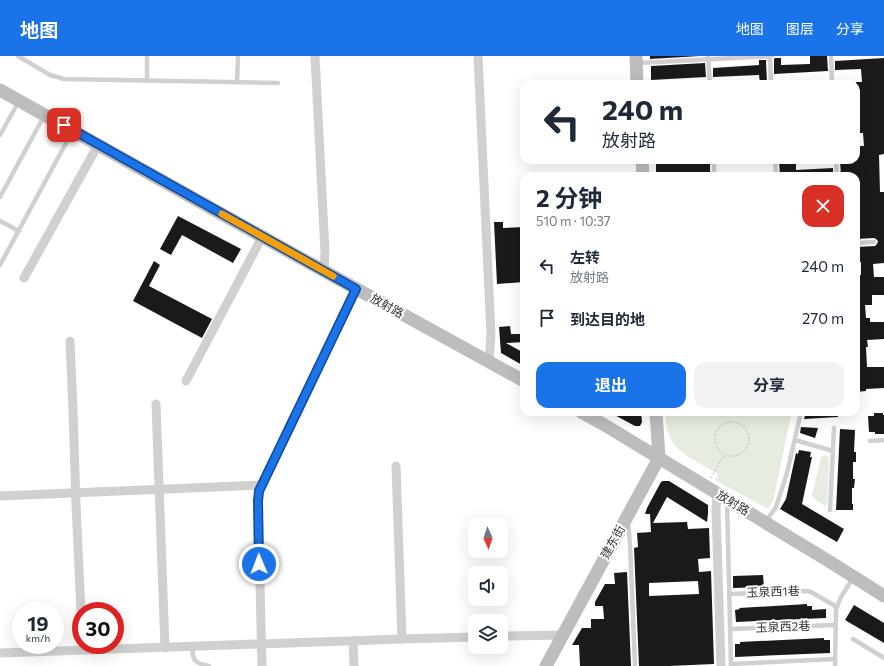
<!DOCTYPE html>
<html lang="zh">
<head>
<meta charset="utf-8">
<style>
	body { margin:0; font-family:Commissioner,"Noto Sans SC",sans-serif; background:#f2f2f3; color:#1f2937; height:100vh; display:flex; flex-direction:column; font-size:15px; white-space:nowrap }
	* { box-sizing:border-box; margin:0 }
	p { font-size:13px; color:#747a83 }
	.icon { flex:none; width:22px; height:22px; fill:none; stroke:currentColor; stroke-width:2; stroke-linecap:round; stroke-linejoin:round }
	.map { position:relative; flex:1; overflow:hidden }
	.drawer { position:absolute; left:520px; top:116px; width:340px; height:244px; display:flex; flex-direction:column; background:#fff; border-radius:12px; box-shadow:0 4px 16px #0002 }
	.drawer>* { flex:none }
	.banner { position:absolute; left:520px; top:24px; width:340px; height:84px; border-radius:12px; box-shadow:0 4px 16px #0002; background:#fff; color:#1f2937; overflow:hidden }
	.needle { width:26px; rotate:177deg }
	.controls { position:absolute; left:468px; top:462px; display:grid; gap:8px }
	.controls a { display:grid; place-items:center; width:40px; height:40px; border-radius:8px; background:#fff; box-shadow:0 4px 16px #0002; font-size:20px }
	.speed { position:absolute; left:12px; top:546px; display:flex; gap:8px; font-size:20px; font-weight:700; text-align:center }
	.speed>* { display:grid; place-content:center; width:52px; height:52px; border-radius:50%; background:#fff; box-shadow:0 4px 16px #0002; line-height:1 }
	.speed small { font-size:10px; font-weight:400 }
	.speed .limit { border:6px solid #d22; background:#fff; color:#111 }
	.pin { position:absolute; display:grid; place-items:center; width:34px; height:34px; color:#fff; margin:-17px; border-radius:8px; box-shadow:0 2px 6px #0006 }
	.me { position:absolute; width:44px; margin:-22px; rotate:359deg; stroke-linejoin:round; filter:drop-shadow(0 0 3px #0008) }
	.turn { display:flex; align-items:center; gap:14px; height:84px; padding:0 16px; font-size:18px }
	.turn .icon { width:52px; height:52px; stroke-width:2.5 }
	.turn b { display:block; font-size:28px; line-height:34px }
	.round { display:grid; place-items:center; flex:none; width:42px; height:42px; border-radius:12px; background:#f2f2f3 }
	.headline { display:flex; align-items:center; justify-content:space-between; height:68px; padding:0 16px }
	h1 { font-size:24px; font-weight:700; line-height:30px }
	.cta { display:flex; gap:8px; margin-top:auto; padding:8px 16px }
	.cta a { flex:1; height:46px; border-radius:12px; background:#1a73e8; color:#fff; font-size:16px; font-weight:700; line-height:46px; text-align:center }
	.cta a+a { background:#f2f2f3; color:#1f2937 }
	ul { padding:0; list-style:none }
	li { display:flex; align-items:center; gap:12px; height:52px; padding:0 16px }
	li div { flex:1 }
	li b { display:block; font-size:15px }
	li em { font-style:normal }
	header { display:flex; align-items:center; gap:24px; box-sizing:border-box; height:56px; padding:0 20px; background:#1a73e8; color:#fff }
	header strong { font-size:19px }
	nav { display:flex; gap:22px; margin-inline-start:auto; font-size:14px }
	.map>svg:first-child { display:block }
	.green { fill:#e6ecdf }
	.building { fill:#1a1a1a; fill-rule:evenodd }
	.lines { fill:none; stroke-linecap:round; stroke-linejoin:round }
	.path { stroke:#cdcdcd; stroke-width:1.5; stroke-dasharray:2 2; stroke-linecap:butt }
	.lane { stroke:#d0d0d0; stroke-width:4.5 }
	.street { stroke:#d0d0d0; stroke-width:9 }
	.secondary { stroke:#bdbdbd; stroke-width:13 }
	.route-casing { stroke:#114b97; stroke-width:10 }
	.route { stroke:#1a73e8; stroke-width:7 }
	.slow { stroke:#f59e0b; stroke-width:7 }
	.labels { text-anchor:middle; stroke-width:4; stroke-linejoin:round; paint-order:stroke }
	.street-label { font-size:12px; fill:#333; stroke:#fff }
</style>
</head>
<body>
<header>
<strong>地图</strong>
<nav><a>地图</a><a>图层</a><a>分享</a></nav>
</header>
<div class="map">
<svg width="884" height="610" viewBox="0 0 884 610">
	<rect width="100%" height="100%" fill="#fff"/>
	<!-- green -->
	<g class="green">
		<path d="M666,356H792L773,445L768,453L715,424L718,418C703,409 677,398 670,381C666,373 666,364 666,356Z"/>
		<polygon points="824,399 828,400 829,406 827,448 825,450 814,443 812,439 821,402"/>
	</g>
	<!-- building -->
	<g class="building">
		<polygon points="650,0 700,0 650,3"/>
		<polygon points="810,0 827,0 828,15 774,18 774,3 775,2 781,2 781,9 810,8"/>
		<polygon points="884,2 884,98 879,99 880,136 884,136 884,207 873,208 874,221 884,221 884,239 872,239 872,249 865,249 866,262 870,262 870,266 884,266 884,283 867,284 868,291 866,291 867,311 884,311 884,332 866,333 866,335 856,336 856,219 861,219 861,206 856,206 856,191 875,190 877,188 878,185 876,183 874,182 856,183 856,119 841,120 840,104 856,104 856,90 864,90 863,77 856,77 856,26 862,26 861,13 835,14 835,5"/>
		<polygon points="759,4 766,4 767,28 760,28 759,19 713,21 713,12 759,9"/>
		<polygon points="705,7 706,21 651,24 651,10"/>
		<rect x="656" y="104" width="54" height="16"/>
		<polygon points="779,104 789,104 789,108 796,107 796,114 833,112 833,120 780,120"/>
		<polygon points="178,160 241,193 233,207 182,179 171,199 160,193"/>
		<polygon points="494,166 503,166 503,172 524,171 524,226 497,228"/>
		<polygon points="154,205 160,209 149,230 212,263 202,282 133,245"/>
		<polygon points="510,270 511,278 524,278 524,286 506,287 524,297 524,310 501,297 499,271"/>
		<polygon points="609,356 641,356 642,366 640,370 635,370"/>
		<polygon points="806,356 838,356 838,361 804,363"/>
		<polygon points="874,357 883,357 883,359 884,359 884,378 875,378 875,376 869,376 868,360 874,360"/>
		<polygon points="801,371 818,372 815,382 800,377"/>
		<polygon points="840,373 855,374 854,396 856,396 856,406 853,406 853,423 855,423 854,432 852,432 852,448 853,448 853,454 836,454"/>
		<polygon points="799,394 811,396 810,401 812,401 802,448 844,473 837,486 780,453 786,443 796,397 798,398"/>
		<path d="M663,425H669L708,449V458L707,466L667,441L653,467L687,466L688,473L709,472L710,502L698,503L699,516L711,515L714,608L669,610H639L634,492L638,491L637,477L651,476L650,458H645L647,452L661,426ZM698,525L699,538L649,540V527Z"/>
		<polygon points="627,516 631,610 580,610 579,589 572,589 582,572 591,572 591,563 604,563 603,550 595,550 595,546 605,528 615,528 614,517"/>
		<polygon points="763,519 764,531 733,532 733,520"/>
		<polygon points="807,548 807,550 812,550 812,554 826,553 826,562 736,566 735,554 740,553 739,552"/>
		<polygon points="854,549 884,567 884,587 845,564"/>
		<polygon points="824,582 824,584 830,584 830,597 735,601 735,588 740,588 740,586"/>
	</g>
	<g class="lines">
		<!-- path -->
		<g class="path">
			<circle cx="732" cy="383" r="17"/>
			<polyline points="711,422 725,398"/>
		</g>
		<!-- lane -->
		<g class="lane">
			<polyline points="18,0 50,19 64,23 278,27"/>
			<polyline points="147,0 147,25"/>
			<polyline points="708,0 710,28"/>
			<polyline points="770,0 771,28"/>
			<polyline points="831,0 832,28"/>
			<polyline points="638,7 772,0"/>
			<polyline points="237,26 238,0"/>
			<polyline points="0,79 19,45"/>
			<polyline points="714,104 714,120"/>
			<polyline points="775,104 776,120"/>
			<polyline points="836,104 837,120"/>
			<polyline points="0,141 44,60"/>
			<polyline points="0,165 19,175"/>
			<polyline points="856,187 874,186"/>
			<polyline points="0,209 72,76"/>
			<polyline points="795,384 833,395"/>
			<polyline points="870,385 884,384"/>
			<polyline points="727,446 731,610"/>
			<polyline points="830,454 834,372"/>
			<polyline points="766,465 776,451 787,417 801,356"/>
			<polyline points="628,466 630,488 635,610"/>
			<polyline points="730,538 807,535 811,536 837,551"/>
			<polyline points="730,573 836,569"/>
			<polyline points="853,583 884,602"/>
			<path d="M192,591C193,605 194,607 209,610"/>
			<polyline points="731,608 835,603"/>
			<polyline points="835,610 836,553 841,541 853,522"/>
		</g>
		<!-- street -->
		<g class="street">
			<polyline points="315,0 325,196 324,215"/>
			<polyline points="478,0 491,279 489,306"/>
			<polyline points="24,222 98,89"/>
			<polyline points="70,285 73,355 76,448 81,556"/>
			<polyline points="186,325 262,181"/>
			<polyline points="156,348 165,592"/>
			<polyline points="396,410 402,583"/>
			<polyline points="717,437 716,454 721,610"/>
			<polyline points="0,440 261,429"/>
			<polyline points="501,580 563,579"/>
			<polyline points="353,585 354,610"/>
			<polyline points="0,597 402,583 475,581"/>
			<polyline points="262,610 258,445 259,435 356,233"/>
		</g>
		<!-- secondary -->
		<g class="secondary">
			<polyline points="636,0 637,28"/>
			<polyline points="0,34 295,199 524,325"/>
			<polyline points="642,104 643,120"/>
			<polyline points="581,356 603,368 827,504 884,540"/>
			<polyline points="546,610 659,402 656,356"/>
		</g>
	</g>
	<g class="lines">
		<defs>
			<polyline id="route" points="64,69 356,233 259,435 258,445 259,508"/>
		</defs>
		<!-- route casing -->
		<use href="#route" class="route-casing"/>
		<!-- route -->
		<use href="#route" class="route"/>
		<!-- slow -->
		<polyline class="slow" points="222,158 333,220"/>
	</g>
	<g class="labels">
		<!-- street labels -->
		<g class="street-label">
			<text transform="translate(387 250) rotate(29)" y="4">放射路</text>
			<text transform="translate(733 447) rotate(31)" y="4">放射路</text>
			<text transform="translate(613 486) rotate(-61)" y="4">建东街</text>
			<text transform="translate(773 536) rotate(-2)" y="4">玉泉西1巷</text>
			<text transform="translate(783 571) rotate(-2)" y="4">玉泉西2巷</text>
		</g>
	</g>
</svg>
<div class="controls">
<a><svg class="needle" viewBox="-14 -14 28 28"><path d="M0-13l5 13h-10z" fill="#e53935"/><path d="M0 13l5-13h-10z" fill="#747a83"/></svg></a>
<a><svg class="icon" aria-label="sound" viewBox="0 0 24 24"><path d="M4 9h4l5-4v14l-5-4H4zM17 9q2 3 0 6"/></svg></a>
<a><svg class="icon" aria-label="layers" viewBox="0 0 24 24"><path d="M12 4l9 5-9 5-9-5zM3 14l9 5 9-5"/></svg></a>
</div>
<div class="speed"><div>19<small>km/h</small></div><div class="limit">30</div></div>
<div class="pin" style="left:64px;top:69px;background:#d93025"><svg class="icon" aria-label="arrive" viewBox="0 0 24 24"><path d="M6 21V4h12l-3 4 3 4H6"/></svg></div>
<svg class="me" style="left:259px;top:508px" viewBox="-20 -20 40 40"><circle r="17" fill="#1a73e8" stroke="#fff" stroke-width="3"/><path d="M0-11L8 9 0 5-8 9z" fill="#fff"/></svg>
<div class="banner">
<div class="turn"><svg class="icon" aria-label="left" viewBox="0 0 24 24"><path d="M17 20v-9H6M10 6l-5 5 5 5"/></svg><div><b>240 m</b>放射路</div></div>
</div>
<section class="drawer">
<div class="headline"><div><h1>2 分钟</h1><p>510 m · 10:37</p></div><a class="round" style="background:#d93025;color:#fff"><svg class="icon" aria-label="close" viewBox="0 0 24 24"><path d="M6 6l12 12M18 6L6 18"/></svg></a></div>
<ul>
<li><svg class="icon" aria-label="left" viewBox="0 0 24 24"><path d="M17 20v-9H6M10 6l-5 5 5 5"/></svg><div><b>左转</b><p>放射路</p></div><em>240 m</em></li>
<li><svg class="icon" aria-label="arrive" viewBox="0 0 24 24"><path d="M6 21V4h12l-3 4 3 4H6"/></svg><div><b>到达目的地</b></div><em>270 m</em></li>
</ul>
<div class="cta"><a>退出</a><a>分享</a></div>
</section>
</div>
</body>
</html>
